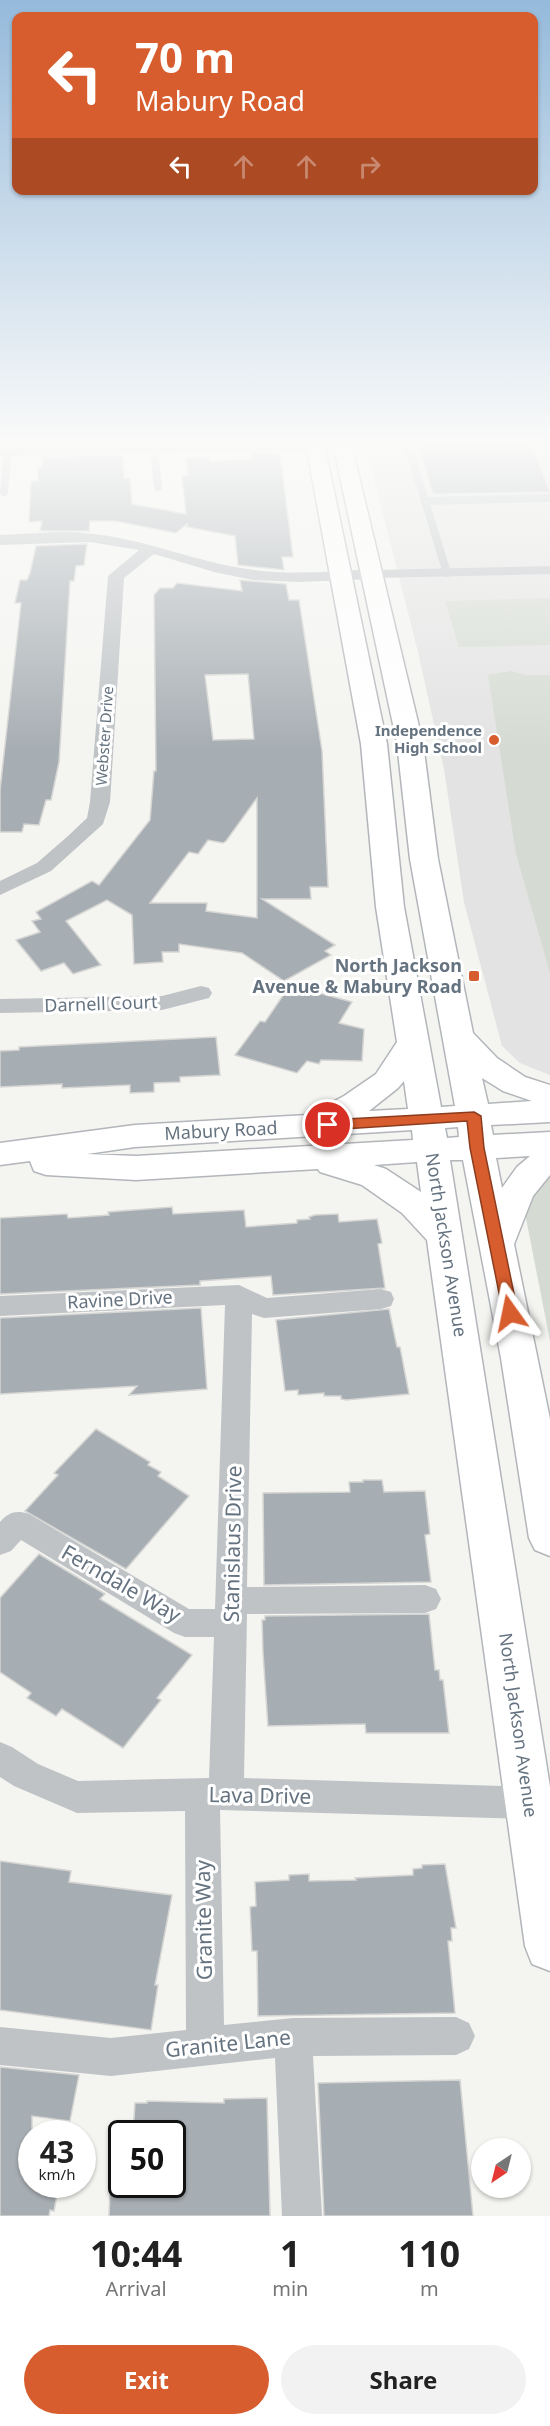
<!DOCTYPE html>
<html lang="en">
<head>
<meta charset="utf-8">
<style>
	body { margin:0; font-family:"Noto Sans",sans-serif; background:#f2f2f2; color:#222; height:100vh; display:flex; flex-direction:column; font-size:22px; white-space:nowrap }
	* { box-sizing:border-box; margin:0 }
	p { font-size:20px; color:#767676 }
	.icon { flex:none; width:33px; height:33px; fill:none; stroke:currentColor; stroke-width:2; stroke-linecap:round; stroke-linejoin:round }
	.map { position:relative; height:2216px; overflow:hidden }
	.details { display:flex; flex-direction:column; background:#fff; flex:1 }
	.details>* { flex:none }
	.guide { position:absolute; left:12px; top:12px; width:526px; height:183px; border-radius:12px; box-shadow:0 2px 4px #0004; background:#d75d2e; color:#fff; overflow:hidden }
	.needle { width:39px; rotate:215deg }
	.controls { position:absolute; left:471px; top:2138px; display:grid; gap:12px }
	.controls a { display:grid; place-items:center; width:60px; height:60px; border-radius:50%; background:#fff; box-shadow:0 2px 4px #0004; font-size:30px }
	.speed { position:absolute; left:18px; top:2120px; display:flex; gap:12px; font-size:30px; font-weight:700; text-align:center }
	.speed>* { display:grid; place-content:center; width:78px; height:78px; border-radius:50%; background:#fff; box-shadow:0 2px 4px #0004; line-height:1 }
	.speed small { font-size:15px; font-weight:400 }
	.speed .limit { border:3px solid #111; border-radius:9px; background:#fff; color:#111 }
	.pin { position:absolute; display:grid; place-items:center; width:51px; height:51px; color:#fff; margin:-26px; border:3px solid #fff; border-radius:50%; box-shadow:0 2px 6px #0007 }
	.me { position:absolute; width:66px; margin:-33px; rotate:348deg; stroke-linejoin:round; filter:drop-shadow(0 0 4px #0008) }
	.turn { display:flex; align-items:center; gap:21px; height:126px; padding:0 24px; font-size:27px }
	.turn .icon { width:78px; height:78px; stroke-width:2.5 }
	.turn b { display:block; font-size:42px; line-height:51px }
	.lanes { display:flex; align-items:center; height:57px; padding:0 24px; background:#0003; justify-content:center; gap:30px; direction:ltr }
	.lanes .off { opacity:.35 }
	.eta { display:flex; justify-content:space-evenly; align-items:center; height:102px; text-align:center }
	.eta b { font-size:36px; font-weight:700; line-height:42px }
	.cta { display:flex; gap:12px; margin-top:auto; padding:12px 24px }
	.cta a { flex:1; height:69px; border-radius:36px; background:#d75d2e; color:#fff; font-size:24px; font-weight:700; line-height:69px; text-align:center }
	.cta a+a { background:#f2f2f2; color:#222 }
	.map>svg:first-child { display:block }
	.built { fill:#e2e3e2 }
	.green { fill:#d5dbd2 }
	.building { fill:#a7aeb3; stroke:#d5d5d3; stroke-width:1.5; fill-rule:evenodd }
	.lines { fill:none; stroke-linecap:round; stroke-linejoin:round }
	.secondary-casing { stroke:#b2b6ba; stroke-width:3 }
	.service { stroke:#bfc3c6; stroke-width:8 }
	.minor { fill:#bfc3c6; fill-rule:evenodd }
	.secondary { fill:#fff; fill-rule:evenodd }
	.route { fill:#d75d2e; stroke:#8c3c1e; stroke-width:1.5 }
	.poi-dot { fill:#d75d2e; stroke:#fff; stroke-width:2 }
	.labels { text-anchor:middle; stroke-width:6; stroke-linejoin:round; paint-order:stroke }
	.far-poi-label { font-size:15px; font-weight:bold; fill:#657380; stroke:#fff; text-anchor:end }
	.far-street-label { font-size:15px; fill:#657380; stroke:#fff }
	.poi-label { font-size:18px; font-weight:bold; fill:#657380; stroke:#fff; text-anchor:end }
	.street-label { font-size:18px; fill:#657380; stroke:#fff }
	.near-street-label { font-size:21px; fill:#657380; stroke:#fff }
</style>
</head>
<body>
<div class="map">
<svg width="550" height="2216" viewBox="0 0 550 2216">
	<rect width="100%" height="100%" fill="#f4f4f1"/>
	<!-- built -->
	<polygon class="built" points="364,439 550,439 550,1075 520,1063 502,1046 464,902 444,769 417,648"/>
	<!-- green -->
	<g class="green">
		<polygon points="550,598 550,645 459,647 445,601"/>
		<polygon points="511,671 526,675 550,675 550,973 516,854 488,675"/>
		<polygon points="550,1174 550,1341 523,1203"/>
	</g>
	<!-- building -->
	<g class="building">
		<polygon points="101,439 122,439 122,443 43,445 43,442 101,441"/>
		<polygon points="530,440 550,492 433,494 417,442"/>
		<polygon points="251,452 280,453 293,557 282,557 284,570 238,565 235,536 187,527 187,524 176,533 115,521 90,521 89,531 40,531 42,521 29,522 31,481 38,481 38,467 42,467 42,457 123,455 124,478 130,478 132,504 186,514 182,476 188,475 186,458 209,457 210,461 252,459"/>
		<polygon points="87,544 84,565 76,566 74,581 70,581 59,762 51,800 46,800 39,825 24,824 22,832 0,832 0,790 21,603 15,603 20,580 27,580 30,573 36,546"/>
		<path d="M240,580L286,584L289,600H299L322,751L328,887H310L311,899H262L335,945L325,951L331,955L284,981L242,953L179,944V952H162L163,962L134,964L132,915L107,900L66,921L101,965L73,974L64,963L41,971L16,940L40,932L32,921L41,919L36,912L92,881L99,885L150,820L154,771H156L154,595L160,588H173L177,583L242,591ZM248,674L254,739L213,740L205,675ZM257,798V918L206,911L207,903H150L189,852L198,854L208,840L223,843L226,841Z"/>
		<polygon points="290,985 352,1002 339,1023 364,1029 362,1061 321,1060 319,1064 307,1061 297,1073 235,1055 260,1021 265,1022"/>
		<polygon points="216,1037 220,1075 180,1077 180,1082 154,1083 154,1092 130,1093 130,1085 62,1088 62,1084 0,1087 0,1051 19,1050 19,1047"/>
		<polygon points="172,1207 173,1214 244,1210 246,1227 297,1223 297,1220 310,1219 309,1217 315,1215 338,1214 339,1222 377,1219 382,1243 378,1244 385,1288 273,1295 271,1276 200,1281 200,1285 0,1294 0,1218 67,1214 68,1218 109,1215 108,1212"/>
		<polygon points="201,1308 207,1389 129,1395 137,1386 0,1394 0,1318"/>
		<polygon points="389,1309 397,1347 400,1347 409,1394 346,1400 341,1399 341,1396 324,1396 324,1393 298,1395 298,1390 285,1391 276,1320"/>
		<polygon points="96,1429 150,1462 148,1465 161,1472 158,1476 189,1496 126,1569 25,1511 58,1475 54,1473"/>
		<polygon points="363,1480 382,1480 384,1492 425,1491 430,1534 425,1535 431,1582 264,1585 263,1493 350,1492 349,1482 363,1482"/>
		<polygon points="39,1554 105,1594 100,1599 192,1655 157,1698 161,1700 123,1748 62,1709 56,1716 27,1698 31,1693 0,1672 0,1598"/>
		<polygon points="429,1614 435,1670 439,1670 440,1680 443,1680 449,1733 366,1733 365,1724 268,1726 263,1653 262,1620 265,1620 265,1616"/>
		<polygon points="0,1861 71,1871 69,1882 172,1895 155,1985 158,1985 151,2030 0,2010"/>
		<polygon points="445,1864 456,1928 451,1928 452,1941 448,1941 455,2013 258,2016 257,1951 252,1951 250,1907 256,1906 255,1882 289,1880 289,1875 309,1874 309,1881 356,1880 355,1878 413,1875 413,1869 422,1868 422,1865"/>
		<polygon points="0,2067 79,2075 70,2121 32,2116 32,2184 59,2184 54,2211 50,2210 49,2216 0,2216"/>
		<polygon points="460,2080 473,2216 324,2216 318,2083"/>
		<polygon points="267,2098 270,2216 109,2216 110,2188 116,2188 116,2184 172,2184 172,2133 133,2133 135,2103 147,2103 147,2101 224,2103 224,2099"/>
	</g>
	<g class="lines">
		<defs>
			<path id="secondary" d="M305,439H323L387,744L404,907L441,1107L455,1106L410,859L397,743L332,439H350L423,743L438,859L473,1033L497,1058L525,1077L550,1085V1122L491,1125L493,1135L550,1132V1175L533,1196L514,1244L550,1419V1556L535,1550L529,1538L501,1358L463,1160H450L550,1787V1971L532,1964L525,1946L427,1240L402,1213L362,1185L320,1172L318,1169L136,1180L46,1175L34,1171L30,1161L0,1165V1143L135,1125L308,1115L344,1096L376,1074L397,1042L376,907L361,744ZM482,1078L503,1091L532,1101L488,1104ZM404,1081L408,1109L369,1111L398,1088ZM458,1127L459,1137L447,1138L445,1128ZM412,1130L413,1140L136,1156L87,1154L135,1147ZM530,1156L517,1167L502,1188L496,1158ZM417,1162L421,1192L386,1169L374,1165Z"/>
		</defs>
		<!-- secondary casing -->
		<use href="#secondary" class="secondary-casing"/>
		<!-- service -->
		<g class="service">
			<polyline points="153,439 158,487"/>
			<polyline points="406,439 447,573"/>
			<polyline points="0,452 245,446 316,447"/>
			<polyline points="4,492 9,439"/>
			<polyline points="425,501 550,498"/>
			<polyline points="373,574 550,570"/>
		</g>
		<!-- minor -->
		<g class="minor">
			<path d="M60,532C128,532 172,555 235,567C281,576 327,572 373,569L381,574L373,579L298,582L253,580L214,572L154,554L124,578L110,802L103,824L51,871L0,895V881L37,863L68,836L87,818L90,802L108,576L139,550L90,542L0,545V535Z"/>
			<polygon points="201,986 209,988 212,993 209,998 162,1010 0,1013 0,999 162,996"/>
			<path d="M239,1285L267,1298L381,1289L391,1292L394,1299L391,1306L381,1309L264,1318L252,1314L247,1587L425,1585L436,1589L441,1599L436,1609L425,1613L247,1614L244,1778L530,1787L542,1791L547,1803L542,1815L530,1819L220,1810L224,2025L293,2018L456,2017L469,2023L475,2036L469,2049L456,2055L313,2056L322,2216H282L275,2058L111,2076L0,2065V2027L111,2038L186,2030L185,1811L77,1813L14,1786L0,1777V1742L12,1747L38,1764L78,1781L209,1778L214,1637H185L174,1633L21,1540L11,1551L0,1555V1522C9,1512 16,1510 29,1514L189,1609H215L225,1305L0,1316V1296Z"/>
		</g>
		<!-- secondary -->
		<use href="#secondary" class="secondary"/>
	</g>
	<!-- sky -->
	<linearGradient id="sky" x2="0" y2="1"><stop stop-color="#95badb"/><stop offset="0.59" stop-color="#fafaf9"/><stop offset="1" stop-color="#fafaf9" stop-opacity="0"/></linearGradient>
	<rect width="550" height="749" fill="url(#sky)"/>
	<!-- route -->
	<polygon class="route" points="474,1112 481,1116 484,1148 518,1313 516,1317 505,1317 503,1313 470,1148 467,1121 328,1130 321,1125 328,1120"/>
	<!-- markers -->
	<g class="poi-dot">
		<circle cx="494" cy="740" r="6"/>
		<rect x="468" y="970" width="12" height="12" rx="3"/>
	</g>
	<g class="labels">
		<!-- far-poi labels -->
		<g class="far-poi-label">
			<text x="482" y="736">Independence<tspan x="482" dy="17">High School</tspan></text>
		</g>
		<!-- far-street labels -->
		<g class="far-street-label">
			<text transform="translate(105 736) rotate(-86)" y="5">Webster Drive</text>
		</g>
		<!-- poi labels -->
		<g class="poi-label">
			<text x="462" y="972">North Jackson<tspan x="462" dy="21">Avenue &amp; Mabury Road</tspan></text>
		</g>
		<!-- street labels -->
		<g class="street-label">
			<text transform="translate(101 1004) rotate(-2)" y="6">Darnell Court</text>
			<text transform="translate(221 1131) rotate(-3)" y="6">Mabury Road</text>
			<text transform="translate(446 1245) rotate(81)" y="6">North Jackson Avenue</text>
			<text transform="translate(120 1300) rotate(-3)" y="6">Ravine Drive</text>
			<text transform="translate(518 1725) rotate(82)" y="6">North Jackson Avenue</text>
		</g>
		<!-- near-street labels -->
		<g class="near-street-label">
			<text transform="translate(233 1544) rotate(-89)" y="7">Stanislaus Drive</text>
			<text transform="translate(121 1584) rotate(30)" y="7">Ferndale Way</text>
			<text transform="translate(260 1796) rotate(1)" y="7">Lava Drive</text>
			<text transform="translate(204 1920) rotate(-91)" y="7">Granite Way</text>
			<text transform="translate(228 2044) rotate(-6)" y="7">Granite Lane</text>
		</g>
	</g>
</svg>
<div class="controls">
<a><svg class="needle" viewBox="-14 -14 28 28"><path d="M0-13l5 13h-10z" fill="#e53935"/><path d="M0 13l5-13h-10z" fill="#767676"/></svg></a>
</div>
<div class="speed"><div>43<small>km/h</small></div><div class="limit">50</div></div>
<div class="pin" style="left:328px;top:1125px;background:#d93025"><svg class="icon" aria-label="arrive" viewBox="0 0 24 24"><path d="M6 21V4h12l-3 4 3 4H6"/></svg></div>
<svg class="me" style="left:510px;top:1313px" viewBox="-20 -20 40 40"><path d="M0-17L14 15 0 8-14 15z" fill="#d75d2e" stroke="#fff" stroke-width="4"/></svg>
<div class="guide">
<div class="turn"><svg class="icon" aria-label="left" viewBox="0 0 24 24"><path d="M17 20v-9H6M10 6l-5 5 5 5"/></svg><div><b>70 m</b>Mabury Road</div></div>
<div class="lanes"><svg class="icon" aria-label="left" viewBox="0 0 24 24"><path d="M17 20v-9H6M10 6l-5 5 5 5"/></svg><svg class="icon off" aria-label="ahead" viewBox="0 0 24 24"><path d="M12 20V5M6 11l6-6 6 6"/></svg><svg class="icon off" aria-label="ahead" viewBox="0 0 24 24"><path d="M12 20V5M6 11l6-6 6 6"/></svg><svg class="icon off" aria-label="right" viewBox="0 0 24 24"><path d="M7 20v-9h11M14 6l5 5-5 5"/></svg></div>
</div>
</div>
<section class="details">
<div class="eta">
<div><b>10:44</b><p>Arrival</p></div>
<div><b>1</b><p>min</p></div>
<div><b>110</b><p>m</p></div>
</div>
<div class="cta"><a>Exit</a><a>Share</a></div>
</section>
</body>
</html>
